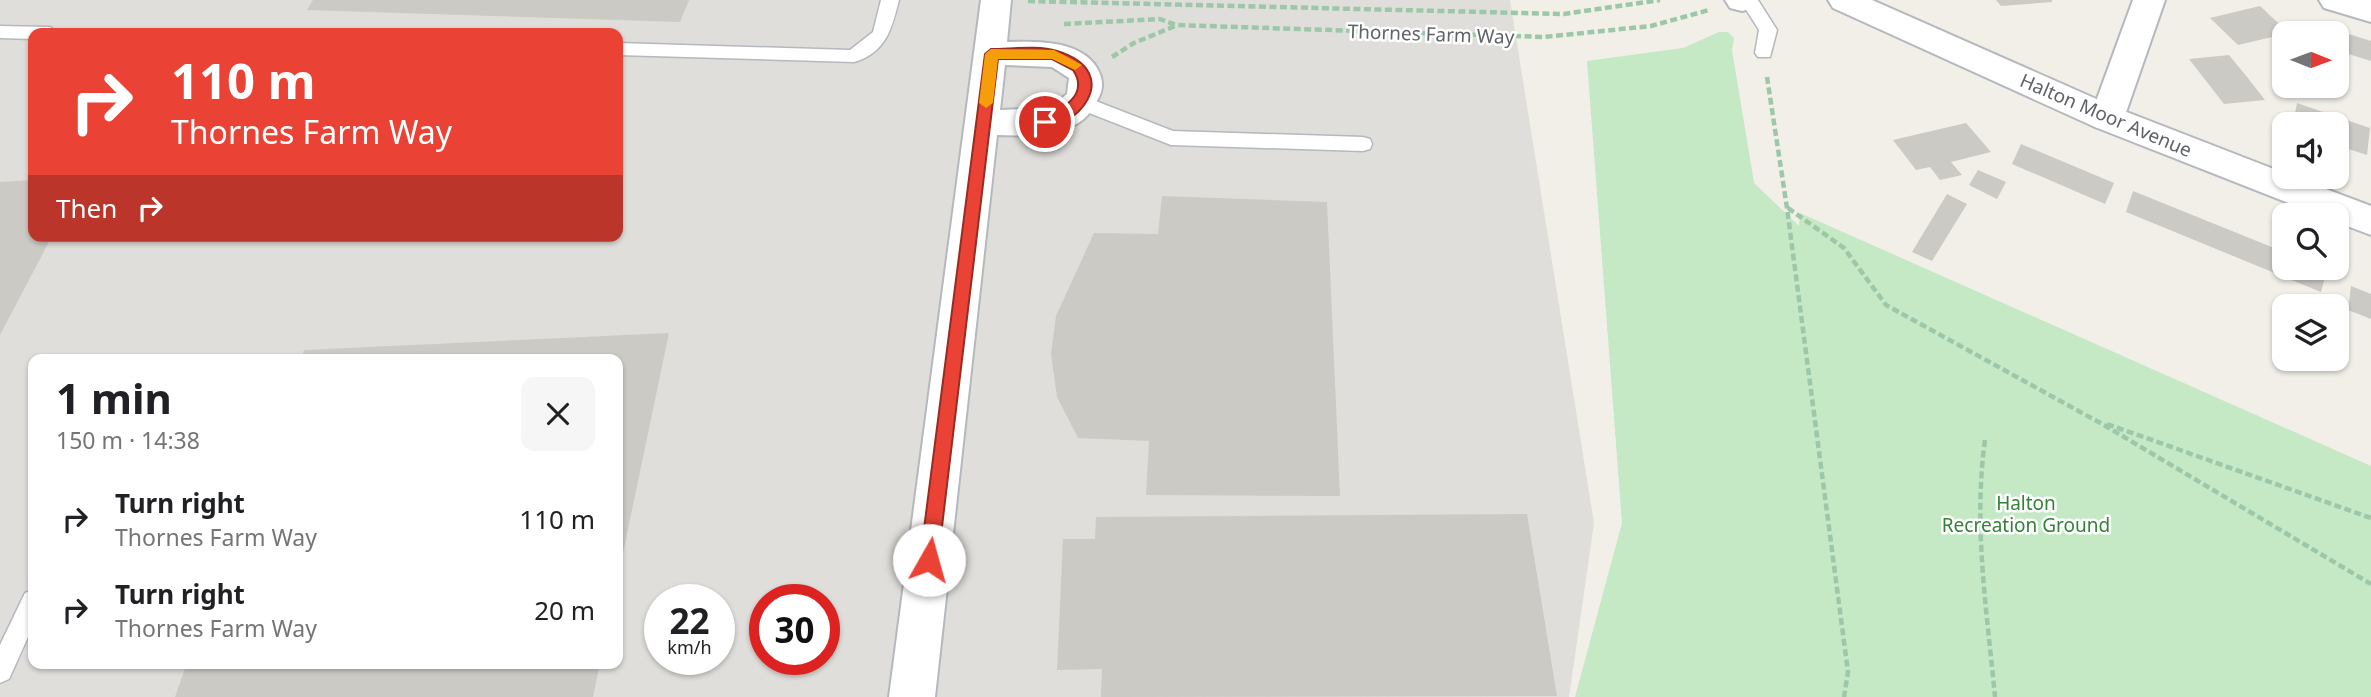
<!DOCTYPE html>
<html lang="en">
<head>
<meta charset="utf-8">
<style>
	body { margin:0; font-family:"Noto Sans",sans-serif; background:#f6f6f6; color:#202124; height:100vh; display:flex; flex-direction:column; font-size:26px; white-space:nowrap }
	* { box-sizing:border-box; margin:0 }
	p { font-size:23px; color:#757577 }
	.icon { flex:none; width:38px; height:38px; fill:none; stroke:currentColor; stroke-width:2; stroke-linecap:round; stroke-linejoin:round }
	.map { position:relative; flex:1; overflow:hidden }
	.sheet { position:absolute; left:28px; top:354px; width:595px; height:315px; display:flex; flex-direction:column; background:#fff; border-radius:14px; box-shadow:0 2px 5px #0004 }
	.sheet>* { flex:none }
	.hud { position:absolute; left:28px; top:28px; width:595px; height:214px; border-radius:14px; box-shadow:0 2px 5px #0004; background:#ea4335; color:#fff; overflow:hidden }
	.needle { width:46px; rotate:91deg }
	.controls { position:absolute; left:2272px; top:21px; display:grid; gap:14px }
	.controls a { display:grid; place-items:center; width:77px; height:77px; border-radius:14px; background:#fff; box-shadow:0 2px 5px #0004; font-size:35px }
	.speed { position:absolute; left:644px; top:584px; display:flex; gap:14px; font-size:35px; font-weight:700; text-align:center }
	.speed>* { display:grid; place-content:center; width:91px; height:91px; border-radius:50%; background:#fff; box-shadow:0 2px 5px #0004; line-height:1 }
	.speed small { font-size:18px; font-weight:400 }
	.speed .limit { border:10px solid #d22; background:#fff; color:#111 }
	.pin { position:absolute; display:grid; place-items:center; width:60px; height:60px; color:#fff; margin:-30px; border:4px solid #fff; border-radius:50%; box-shadow:0 2px 7px #0007 }
	.me { position:absolute; width:77px; margin:-38px; rotate:7deg; stroke-linejoin:round; filter:drop-shadow(0 0 5px #0008) }
	.turn { display:flex; align-items:center; gap:24px; height:147px; padding:0 28px; font-size:32px }
	.turn .icon { width:91px; height:91px; stroke-width:2.5 }
	.turn b { display:block; font-size:49px; line-height:60px }
	.then { display:flex; align-items:center; height:66px; padding:0 28px; background:#0003; gap:14px; font-size:26px }
	.round { display:grid; place-items:center; flex:none; width:74px; height:74px; border-radius:14px; background:#f6f6f6 }
	.headline { display:flex; align-items:center; justify-content:space-between; height:119px; padding:0 28px }
	h1 { font-size:42px; font-weight:700; line-height:52px }
	ul { padding:0; list-style:none }
	li { display:flex; align-items:center; gap:21px; height:91px; padding:0 28px }
	li div { flex:1 }
	li b { display:block; font-size:26px }
	li em { font-style:normal }
	.map>svg:first-child { display:block }
	.industrial { fill:#e0deda; fill-rule:evenodd }
	.green { fill:#c5e8c5 }
	.building { fill:#cccac5 }
	.lines { fill:none; stroke-linecap:round; stroke-linejoin:round }
	.service-casing { stroke:#b5b8bc; stroke-width:3 }
	.minor-casing { stroke:#b5b8bc; stroke-width:4 }
	.tertiary-casing { stroke:#b5b8bc; stroke-width:4 }
	.path { stroke:#9cc7a9; stroke-width:4.5; stroke-dasharray:7 3.5; stroke-linecap:butt }
	.service { fill:#fff; fill-rule:evenodd }
	.minor { fill:#fff; fill-rule:evenodd }
	.tertiary { fill:#fff; fill-rule:evenodd }
	.route { fill:#ea4335; stroke:#982c22; stroke-width:2 }
	.slow { fill:#f59e0b }
	.labels { text-anchor:middle; stroke-width:5; stroke-linejoin:round; paint-order:stroke }
	.street-label { font-size:19px; fill:#5f6368; stroke:#fff }
	.park-label { font-size:19px; fill:#348238; stroke:#fff }
</style>
</head>
<body>
<div class="map">
<svg width="2371" height="697" viewBox="0 0 2371 697">
	<rect width="100%" height="100%" fill="#f1efe8"/>
	<!-- industrial -->
	<path class="industrial" d="M0,0H1510L1594,523L1569,697H0ZM33,33H618V236H33ZM33,359H618V663H33ZM660,600H719V660H660ZM765,600H824V660H765Z"/>
	<!-- green -->
	<polygon class="green" points="1719,32 1728,32 1734,38 1732,50 1754,183 1799,226 1800,213 2371,466 2371,697 1575,697 1622,523 1587,61 1683,48"/>
	<!-- building -->
	<g class="building">
		<polygon points="313,0 689,0 680,22 307,10"/>
		<polygon points="1996,0 2052,0 2052,2 2001,6"/>
		<polygon points="2260,6 2289,33 2238,45 2210,18"/>
		<polygon points="2317,24 2371,41 2371,61 2336,50 2336,33 2316,33"/>
		<polygon points="2229,55 2247,77 2265,100 2224,104 2189,59"/>
		<polygon points="2297,103 2370,128 2367,155 2336,145 2336,124 2293,124"/>
		<polygon points="1966,123 1991,152 1951,162 1962,175 1940,180 1930,167 1916,170 1893,140"/>
		<polygon points="2021,144 2114,183 2105,204 2012,164"/>
		<polygon points="1978,170 2006,182 1997,199 1969,185"/>
		<polygon points="33,180 33,236 52,236 0,335 0,182"/>
		<polygon points="2133,191 2284,252 2284,268 2327,269 2321,292 2126,212"/>
		<polygon points="1947,194 1967,204 1932,261 1912,252"/>
		<polygon points="1162,196 1327,202 1340,496 1146,495 1149,441 1078,438 1057,397 1051,354 1056,316 1094,233 1158,234"/>
		<polygon points="2351,286 2371,294 2371,319 2348,310"/>
		<polygon points="669,333 619,572 618,359 301,359 304,350"/>
		<polygon points="1527,514 1557,696 1101,697 1102,669 1057,670 1063,539 1095,539 1096,517"/>
		<polygon points="187,663 600,663 593,697 175,697"/>
	</g>
	<g class="lines">
		<defs>
			<g id="service">
				<path d="M881,0H899C892,28 886,53 854,62L618,55V43L850,50L873,32Z"/>
				<polygon points="1740,0 1758,0 1777,30 1770,57 1758,57 1755,53 1759,30"/>
				<polygon points="0,26 50,27 59,33 33,33 33,39 0,38"/>
				<polygon points="1080,95 1173,131 1363,137 1370,139 1372,144 1370,149 1363,151 1171,145 1074,107 1071,102 1074,97"/>
				<polygon points="33,590 33,626 9,679 0,683 0,645 25,593"/>
			</g>
			<g id="minor">
				<path d="M981,0H1011L1007,42C1036,41 1081,40 1097,68C1103,78 1104,88 1098,99C1092,111 1085,121 1072,126C1048,136 1023,136 997,135L935,697H889ZM1005,65L1052,67L1069,78L1067,94L1049,108L1000,110Z"/>
				<polygon points="1725,0 1758,0 1753,8 1742,11 1730,8"/>
				<polygon points="2133,0 2165,0 2124,118 2119,127 2107,130 2095,127 2090,118"/>
				<polygon points="2319,0 2371,0 2371,22 2324,8"/>
			</g>
			<polygon id="tertiary" points="1828,0 1872,0 2119,109 2284,173 2284,177 2294,177 2371,206 2371,235 2336,222 2336,215 2319,215 2095,127 1833,8"/>
		</defs>
		<!-- service casing -->
		<use href="#service" class="service-casing"/>
		<!-- minor casing -->
		<use href="#minor" class="minor-casing"/>
		<!-- tertiary casing -->
		<use href="#tertiary" class="tertiary-casing"/>
		<!-- path -->
		<g class="path">
			<polyline points="1028,1 1564,14 1660,0"/>
			<polyline points="1064,24 1160,19 1176,25 1544,37 1651,26 1709,10"/>
			<polyline points="1112,57 1134,43 1175,26"/>
			<polyline points="1767,77 1787,208 1848,672 1844,697"/>
			<polyline points="1788,208 1844,248 1886,305 2104,425 2371,584"/>
			<polyline points="2107,424 2371,518"/>
			<path d="M1985,440C1973,526 1987,611 1995,697"/>
		</g>
		<!-- service -->
		<use href="#service" class="service"/>
		<!-- minor -->
		<use href="#minor" class="minor"/>
		<!-- tertiary -->
		<use href="#tertiary" class="tertiary"/>
	</g>
	<!-- route -->
	<path class="route" d="M991,49C1011,49 1038,45 1057,51C1128,73 1073,134 1040,125V118C1061,111 1090,95 1073,70L1052,59H998L938,560L935,566L929,568L923,566L920,560L985,54Z"/>
	<!-- slow -->
	<polygon class="slow" points="991,49 1054,50 1082,65 1075,70 1052,59 998,59 993,103 986,108 979,103 985,54"/>
	<g class="labels">
		<!-- street labels -->
		<g class="street-label">
			<text transform="translate(1431 34) rotate(2)" y="7">Thornes Farm Way</text>
			<text transform="translate(2106 115) rotate(23)" y="7">Halton Moor Avenue</text>
		</g>
		<!-- park labels -->
		<g class="park-label">
			<text x="2026" y="510">Halton<tspan x="2026" dy="22">Recreation Ground</tspan></text>
		</g>
	</g>
</svg>
<div class="controls">
<a><svg class="needle" viewBox="-14 -14 28 28"><path d="M0-13l5 13h-10z" fill="#e53935"/><path d="M0 13l5-13h-10z" fill="#757577"/></svg></a>
<a><svg class="icon" aria-label="sound" viewBox="0 0 24 24"><path d="M4 9h4l5-4v14l-5-4H4zM17 9q2 3 0 6"/></svg></a>
<a><svg class="icon" aria-label="search" viewBox="0 0 24 24"><circle cx="10" cy="10" r="6"/><path d="M15 15l6 6"/></svg></a>
<a><svg class="icon" aria-label="layers" viewBox="0 0 24 24"><path d="M12 4l9 5-9 5-9-5zM3 14l9 5 9-5"/></svg></a>
</div>
<div class="speed"><div>22<small>km/h</small></div><div class="limit">30</div></div>
<div class="pin" style="left:1045px;top:122px;background:#d93025"><svg class="icon" aria-label="arrive" viewBox="0 0 24 24"><path d="M6 21V4h12l-3 4 3 4H6"/></svg></div>
<svg class="me" style="left:929px;top:560px" viewBox="-20 -20 40 40"><circle r="19" fill="#fff"/><path d="M0-13L10 11 0 6-10 11z" fill="#ea4335"/></svg>
<div class="hud">
<div class="turn"><svg class="icon" aria-label="right" viewBox="0 0 24 24"><path d="M7 20v-9h11M14 6l5 5-5 5"/></svg><div><b>110 m</b>Thornes Farm Way</div></div>
<div class="then">Then<svg class="icon" aria-label="right" viewBox="0 0 24 24"><path d="M7 20v-9h11M14 6l5 5-5 5"/></svg></div>
</div>
<section class="sheet">
<div class="headline"><div><h1>1 min</h1><p>150 m · 14:38</p></div><a class="round"><svg class="icon" aria-label="close" viewBox="0 0 24 24"><path d="M6 6l12 12M18 6L6 18"/></svg></a></div>
<ul>
<li><svg class="icon" aria-label="right" viewBox="0 0 24 24"><path d="M7 20v-9h11M14 6l5 5-5 5"/></svg><div><b>Turn right</b><p>Thornes Farm Way</p></div><em>110 m</em></li>
<li><svg class="icon" aria-label="right" viewBox="0 0 24 24"><path d="M7 20v-9h11M14 6l5 5-5 5"/></svg><div><b>Turn right</b><p>Thornes Farm Way</p></div><em>20 m</em></li>
</ul>
</section>
</div>
</body>
</html>
